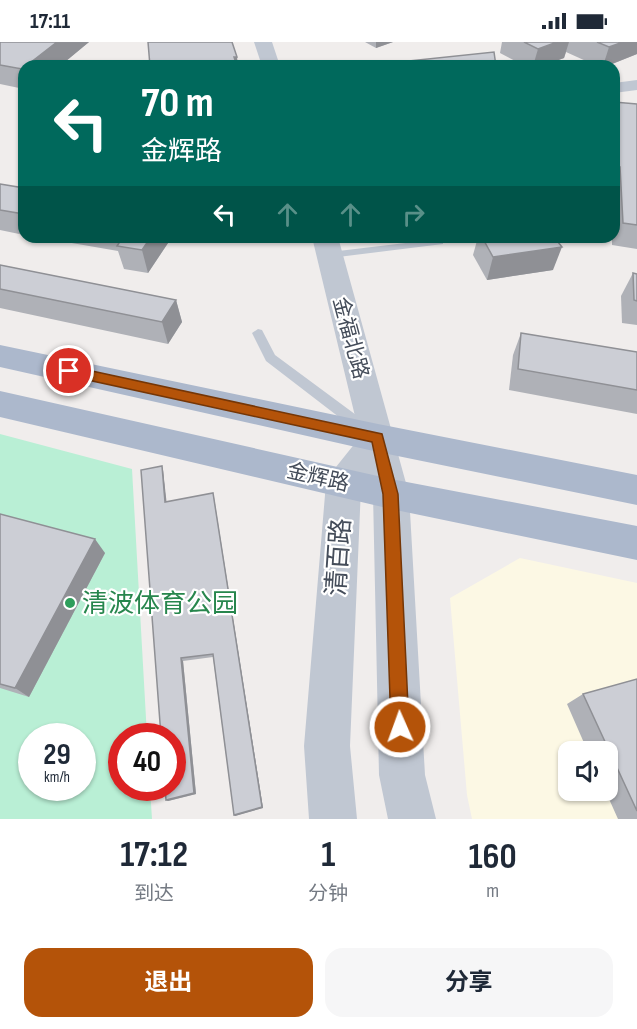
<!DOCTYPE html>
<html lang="zh">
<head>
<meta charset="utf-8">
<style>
	body { margin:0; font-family:"Sofia Sans Condensed","Noto Sans SC",sans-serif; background:#f6f6f7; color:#1f2937; height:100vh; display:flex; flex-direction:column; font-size:22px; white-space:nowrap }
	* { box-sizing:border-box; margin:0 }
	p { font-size:20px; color:#747a83 }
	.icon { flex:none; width:33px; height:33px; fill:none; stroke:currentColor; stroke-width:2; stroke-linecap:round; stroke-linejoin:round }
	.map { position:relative; height:777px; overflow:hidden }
	.panel { display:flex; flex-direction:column; background:#fff; flex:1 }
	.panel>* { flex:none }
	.guide { position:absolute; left:18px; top:18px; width:602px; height:183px; border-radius:18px; box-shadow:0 2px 4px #0004; background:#00695c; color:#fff; overflow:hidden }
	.fabs { position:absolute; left:558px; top:699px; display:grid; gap:12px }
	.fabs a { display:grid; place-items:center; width:60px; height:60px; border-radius:12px; background:#fff; box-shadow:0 2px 4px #0004; font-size:30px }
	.speed { position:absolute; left:18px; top:681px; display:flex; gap:12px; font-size:30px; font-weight:700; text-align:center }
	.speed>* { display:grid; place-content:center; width:78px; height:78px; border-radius:50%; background:#fff; box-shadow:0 2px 4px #0004; line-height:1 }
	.speed small { font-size:15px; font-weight:400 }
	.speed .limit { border:9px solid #d22; background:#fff; color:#111 }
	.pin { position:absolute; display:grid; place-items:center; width:51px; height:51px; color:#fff; margin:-26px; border:3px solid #fff; border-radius:50%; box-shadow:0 2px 6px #0007 }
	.me { position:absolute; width:66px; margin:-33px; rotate:358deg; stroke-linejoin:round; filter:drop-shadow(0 0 4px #0008) }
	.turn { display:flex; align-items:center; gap:21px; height:126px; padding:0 24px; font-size:27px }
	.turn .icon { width:78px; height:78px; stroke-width:2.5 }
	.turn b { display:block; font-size:42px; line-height:51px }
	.lanes { display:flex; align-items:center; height:57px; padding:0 24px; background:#0003; justify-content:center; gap:30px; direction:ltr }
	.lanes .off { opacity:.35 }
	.eta { display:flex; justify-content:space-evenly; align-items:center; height:102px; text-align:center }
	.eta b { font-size:36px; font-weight:700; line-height:42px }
	.primary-button { display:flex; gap:12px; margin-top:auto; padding:12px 24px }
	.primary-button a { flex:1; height:69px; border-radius:18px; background:#b45309; color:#fff; font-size:24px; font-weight:700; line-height:69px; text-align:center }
	.primary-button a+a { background:#f6f6f7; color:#1f2937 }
	.status { display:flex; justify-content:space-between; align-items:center; height:42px; padding:0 30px; background:#fff; direction:ltr }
	.status svg { height:16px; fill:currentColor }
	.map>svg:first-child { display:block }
	.commercial { fill:#fcf8e4; fill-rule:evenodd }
	.green { fill:#b9efd5; fill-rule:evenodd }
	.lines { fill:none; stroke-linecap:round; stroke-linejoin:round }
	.service { fill:#c0c7d2; fill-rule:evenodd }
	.minor { fill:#c0c7d2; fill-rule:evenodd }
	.tertiary { fill:#c0c7d2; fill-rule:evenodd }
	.primary { fill:#acb8cc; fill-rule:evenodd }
	.wall { fill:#afb1b7 }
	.shaded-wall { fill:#8f9095 }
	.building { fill:#ccced5; stroke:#8f9095; stroke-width:1.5 }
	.route { fill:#b45309; stroke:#753606; stroke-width:1.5 }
	.leisure-dot { fill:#2e9e5b; stroke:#fff; stroke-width:2 }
	.labels { text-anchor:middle; stroke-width:4.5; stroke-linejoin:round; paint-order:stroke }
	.street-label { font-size:21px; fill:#454d5a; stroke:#fff }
	.near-street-label { font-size:26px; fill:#454d5a; stroke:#fff }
	.near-leisure-label { font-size:26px; fill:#27864d; stroke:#fff; text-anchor:start }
</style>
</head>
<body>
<div class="status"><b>17:11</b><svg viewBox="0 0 49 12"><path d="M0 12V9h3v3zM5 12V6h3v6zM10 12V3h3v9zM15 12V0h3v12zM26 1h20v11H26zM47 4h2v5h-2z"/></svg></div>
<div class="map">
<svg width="637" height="777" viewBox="0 0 637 777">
	<rect width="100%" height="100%" fill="#f0edec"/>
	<!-- commercial -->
	<path class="commercial" d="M520,516L637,541V777H472L467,753L450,556ZM568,710H608V748H568Z"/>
	<!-- green -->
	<path class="green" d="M0,392L132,427L147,694H122V746H150L152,777H0ZM32,694H82V746H32Z"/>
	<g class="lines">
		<!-- service -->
		<g class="service">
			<polygon points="439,197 443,198 443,202 330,216 325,213 330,210"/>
			<polygon points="258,287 262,288 275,313 371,384 373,388 371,392 361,392 266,319 252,291"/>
		</g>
		<!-- minor -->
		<polygon class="minor" points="637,38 637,48 614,51 614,41"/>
		<!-- tertiary -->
		<g class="tertiary">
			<polygon points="254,0 272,0 280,24 262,24"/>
			<polygon points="312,195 338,195 409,452 425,733 436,777 388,777 379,733 373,452 369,434 361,445 350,704 357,777 309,777 304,704 326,441 332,430 360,395"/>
		</g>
		<!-- primary -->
		<g class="primary">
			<polygon points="0,303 378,382 637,433 637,463 378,410 0,325"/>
			<polygon points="0,349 391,437 637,484 637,518 391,467 0,375"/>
		</g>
	</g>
	<!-- wall -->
	<g class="wall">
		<polygon points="0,0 89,0 60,24 24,24 24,47 0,42"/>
		<polygon points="365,0 393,0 376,6"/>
		<polygon points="502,0 637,0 637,12 607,24 597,24 566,10 564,16 542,24 525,24 500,11"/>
		<polygon points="614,60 637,62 637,207 612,203 612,195 614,195"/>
		<polygon points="0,142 24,146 24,193 0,188"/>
		<polygon points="37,195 172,195 148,231 124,227 118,209"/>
		<polygon points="478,195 554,195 553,228 487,238 473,213"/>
		<polygon points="0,223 176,258 182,280 168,302 0,266"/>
		<polygon points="633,231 637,232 637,283 622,281 621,254"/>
		<polygon points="521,291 637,310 637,372 509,348 513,313"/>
		<polygon points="162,424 163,428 166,460 213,451 214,455 263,766 235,774 234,773 213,615 183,619 196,752 168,759 166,758"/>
		<polygon points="0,472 105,511 29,655 0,646"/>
		<polygon points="637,637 637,777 618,777 605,748 608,748 608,710 588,710 567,662 583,652"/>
	</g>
	<!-- shaded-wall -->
	<g class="shaded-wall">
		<polygon points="57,0 89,0 60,24 26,24"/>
		<polygon points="376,0 393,0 376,6"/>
		<polygon points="557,0 569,0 564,16 542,24 533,24 538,7"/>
		<polygon points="623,0 637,0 637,12 607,24 603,24 609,5"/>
		<polygon points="234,15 237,15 238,24 235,24"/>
		<polygon points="151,195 172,195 148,231 142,208"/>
		<polygon points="562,205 553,228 487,238 493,215"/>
		<polygon points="176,258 182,280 168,302 162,280"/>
		<polygon points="162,424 163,428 167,464 165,460"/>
		<polygon points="213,451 263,766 235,774 234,773"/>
		<polygon points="95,497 105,511 29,655 15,646"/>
		<polygon points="181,616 183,619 196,752 168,759 166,758"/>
	</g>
	<!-- building -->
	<g class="building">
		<polygon points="0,0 57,0 26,24 24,24 24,25 22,27 0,23"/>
		<polygon points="148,0 232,0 237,15 234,15 237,24 150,24"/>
		<polygon points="524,0 557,0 538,7"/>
		<polygon points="597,0 623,0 609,5"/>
		<polygon points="494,10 496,24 361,24"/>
		<polygon points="614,60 637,62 637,183 623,181 620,125 614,124"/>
		<polygon points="0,142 24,146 24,172 0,168"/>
		<polygon points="123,195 151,195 142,208 117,204"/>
		<polygon points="482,195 554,195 562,205 493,215"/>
		<polygon points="0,223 176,258 162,280 0,247"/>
		<polygon points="633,231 637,232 637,259 634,258"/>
		<polygon points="521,291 637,310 637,348 518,327"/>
		<polygon points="162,424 165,460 213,451 262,765 234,773 213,612 181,616 194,751 166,758 165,746 172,746 172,694 161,694 141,428"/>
		<polygon points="0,472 95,497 15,646 0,642"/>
		<polygon points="637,637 637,769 583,652"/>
	</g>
	<!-- route -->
	<polygon class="route" points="69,324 382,392 398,452 409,685 406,691 400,694 393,691 391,685 383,452 372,400 65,333 63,329 65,326"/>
	<!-- markers -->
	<circle class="leisure-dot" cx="70" cy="561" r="6"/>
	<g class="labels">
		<!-- street labels -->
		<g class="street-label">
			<text transform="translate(351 296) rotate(75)" y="7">金福北路</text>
			<text transform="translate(318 435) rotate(13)" y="7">金辉路</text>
		</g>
		<!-- near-street labels -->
		<g class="near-street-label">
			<text transform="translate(338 515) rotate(-86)" y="9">清百路</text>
		</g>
		<!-- near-leisure labels -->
		<g class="near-leisure-label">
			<text x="82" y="570">清波体育公园</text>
		</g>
	</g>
</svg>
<div class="fabs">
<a><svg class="icon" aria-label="sound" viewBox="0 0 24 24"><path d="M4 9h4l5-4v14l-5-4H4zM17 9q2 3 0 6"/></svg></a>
</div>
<div class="speed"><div>29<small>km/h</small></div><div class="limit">40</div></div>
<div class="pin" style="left:69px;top:329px;background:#d93025"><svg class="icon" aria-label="arrive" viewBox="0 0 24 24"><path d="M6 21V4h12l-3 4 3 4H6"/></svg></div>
<svg class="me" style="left:400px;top:685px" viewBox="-20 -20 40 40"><circle r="17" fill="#b45309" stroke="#fff" stroke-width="3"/><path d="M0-11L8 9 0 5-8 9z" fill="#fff"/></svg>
<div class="guide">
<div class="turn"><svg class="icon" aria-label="left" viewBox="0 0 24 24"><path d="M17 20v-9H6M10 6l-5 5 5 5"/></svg><div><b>70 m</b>金辉路</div></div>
<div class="lanes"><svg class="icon" aria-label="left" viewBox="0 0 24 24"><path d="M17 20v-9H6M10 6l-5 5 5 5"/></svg><svg class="icon off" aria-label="ahead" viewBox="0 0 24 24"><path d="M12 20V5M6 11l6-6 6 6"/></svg><svg class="icon off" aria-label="ahead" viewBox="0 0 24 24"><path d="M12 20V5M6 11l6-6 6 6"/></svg><svg class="icon off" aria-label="right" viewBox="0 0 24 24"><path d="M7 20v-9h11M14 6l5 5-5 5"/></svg></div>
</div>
</div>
<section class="panel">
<div class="eta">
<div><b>17:12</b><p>到达</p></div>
<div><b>1</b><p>分钟</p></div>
<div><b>160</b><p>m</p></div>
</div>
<div class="primary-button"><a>退出</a><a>分享</a></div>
</section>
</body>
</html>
